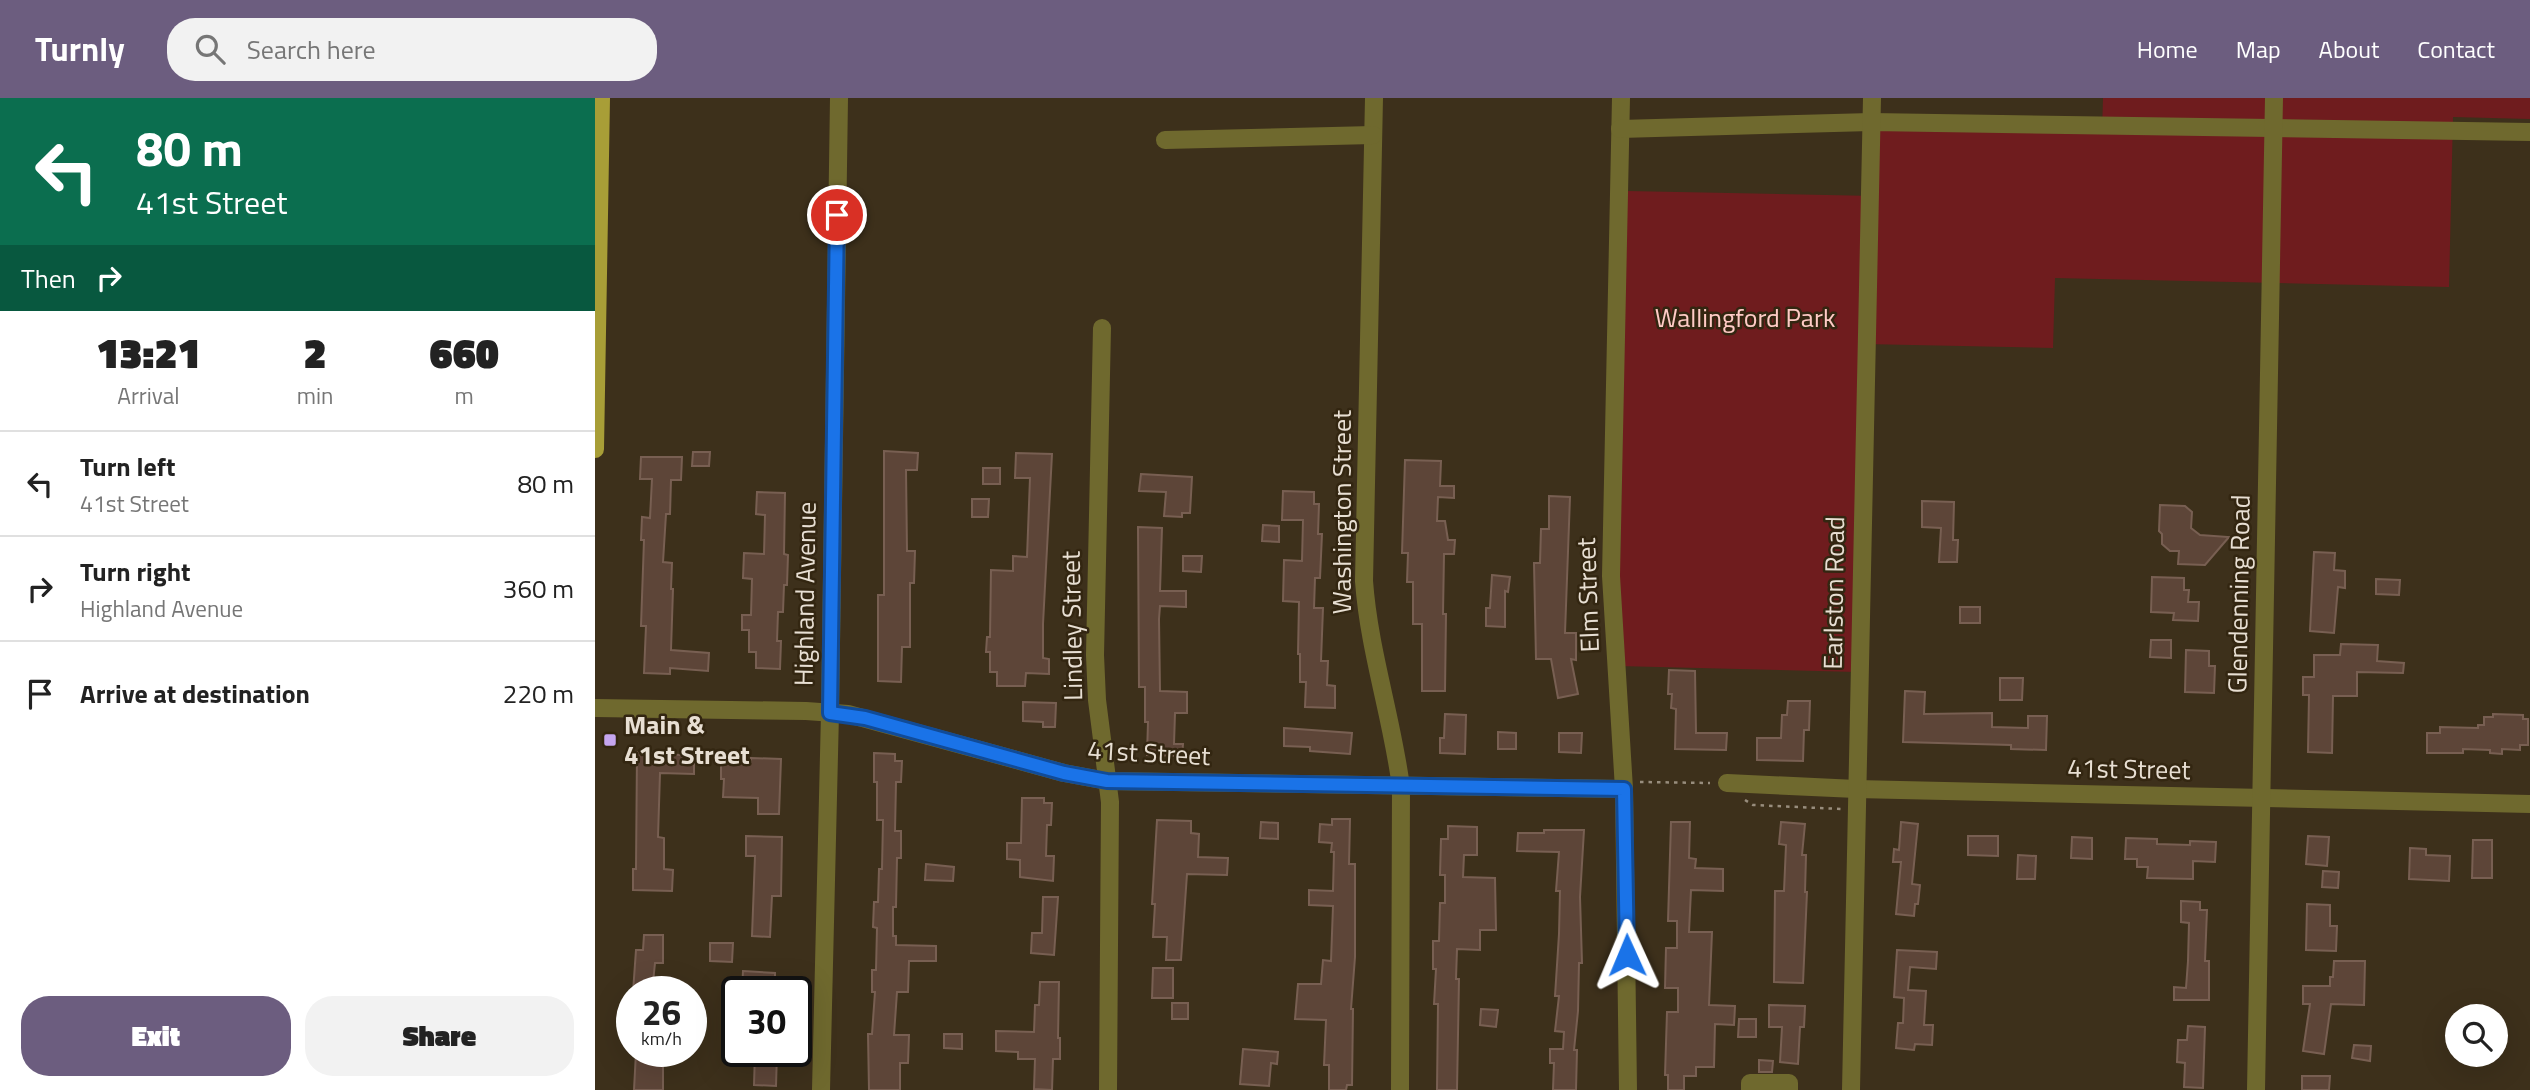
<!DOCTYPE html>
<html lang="en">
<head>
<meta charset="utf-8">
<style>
	body { margin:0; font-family:"Titillium Web",sans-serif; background:#f2f2f2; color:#222; height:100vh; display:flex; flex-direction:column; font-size:26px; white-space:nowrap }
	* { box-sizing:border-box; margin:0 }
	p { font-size:23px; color:#767676 }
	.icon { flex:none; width:38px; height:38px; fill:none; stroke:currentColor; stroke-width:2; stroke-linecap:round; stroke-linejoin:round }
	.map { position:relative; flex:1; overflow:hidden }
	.panel { display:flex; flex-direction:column; background:#fff; width:595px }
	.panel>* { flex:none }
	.hud { background:#0b6e4f; color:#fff; overflow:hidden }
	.tools { position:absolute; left:1850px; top:906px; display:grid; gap:14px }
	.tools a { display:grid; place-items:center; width:63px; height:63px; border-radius:50%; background:#fff; box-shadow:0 7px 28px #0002; font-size:35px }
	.speed { position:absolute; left:21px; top:878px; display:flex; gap:14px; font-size:35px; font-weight:700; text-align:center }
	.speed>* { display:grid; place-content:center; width:91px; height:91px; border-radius:50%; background:#fff; box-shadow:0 7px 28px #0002; line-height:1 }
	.speed small { font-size:18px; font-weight:400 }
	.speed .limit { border:4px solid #111; border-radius:10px; background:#fff; color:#111 }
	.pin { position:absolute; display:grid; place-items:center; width:60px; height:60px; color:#fff; margin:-30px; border:4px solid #fff; border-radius:50%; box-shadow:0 2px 7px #0007 }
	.me { position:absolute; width:77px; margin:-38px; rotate:359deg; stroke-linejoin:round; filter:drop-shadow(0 0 5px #0008) }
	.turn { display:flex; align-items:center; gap:24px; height:147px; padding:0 21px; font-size:32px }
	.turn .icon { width:91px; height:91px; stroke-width:2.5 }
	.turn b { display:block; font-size:49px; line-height:60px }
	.then { display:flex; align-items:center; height:66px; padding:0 21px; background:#0003; gap:14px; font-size:26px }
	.eta { display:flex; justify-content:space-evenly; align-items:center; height:119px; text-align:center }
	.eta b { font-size:42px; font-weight:800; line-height:49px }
	.action { display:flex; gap:14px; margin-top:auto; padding:14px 21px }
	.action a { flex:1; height:80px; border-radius:28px; background:#6c5d7f; color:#fff; font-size:28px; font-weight:800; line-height:80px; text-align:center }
	.action a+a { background:#f2f2f2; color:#222 }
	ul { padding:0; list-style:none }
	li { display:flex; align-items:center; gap:21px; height:105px; padding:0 21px; border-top:2px solid #e0e0e0 }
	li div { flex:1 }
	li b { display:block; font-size:26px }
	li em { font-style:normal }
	header { display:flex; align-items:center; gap:42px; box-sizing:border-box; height:98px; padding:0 35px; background:#6c5d7f; color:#fff }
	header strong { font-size:33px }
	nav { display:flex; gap:38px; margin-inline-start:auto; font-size:24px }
	.search { width:490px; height:63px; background:#f2f2f2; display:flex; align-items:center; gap:18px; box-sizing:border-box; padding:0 24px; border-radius:28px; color:#767676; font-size:26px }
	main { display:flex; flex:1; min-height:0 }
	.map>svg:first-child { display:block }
	.green { fill:#6f1c1e }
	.building { fill:#5d4538; stroke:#785f52; stroke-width:2 }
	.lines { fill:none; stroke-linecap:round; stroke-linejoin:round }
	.path { stroke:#988d7d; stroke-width:2.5; stroke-dasharray:3.5 5; stroke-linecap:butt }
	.minor { stroke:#6f692e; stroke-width:18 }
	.major { stroke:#a89e37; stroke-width:18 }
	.route-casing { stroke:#114b97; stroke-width:18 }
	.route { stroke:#1a73e8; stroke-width:12 }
	.poi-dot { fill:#c6a6f0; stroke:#332611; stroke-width:2.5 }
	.labels { text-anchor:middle; stroke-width:5; stroke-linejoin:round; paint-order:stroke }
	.park-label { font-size:26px; fill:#ffcbc6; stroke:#332611 }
	.street-label { font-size:26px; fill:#e8dfd3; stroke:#332611 }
	.poi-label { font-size:26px; font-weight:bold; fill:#e8dfd3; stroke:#332611; text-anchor:start }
</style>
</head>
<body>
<header>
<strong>Turnly</strong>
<div class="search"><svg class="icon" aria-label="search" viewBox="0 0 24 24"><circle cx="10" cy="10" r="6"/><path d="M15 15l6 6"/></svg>Search here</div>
<nav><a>Home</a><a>Map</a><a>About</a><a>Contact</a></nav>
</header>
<main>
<section class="panel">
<div class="hud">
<div class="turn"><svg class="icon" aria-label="left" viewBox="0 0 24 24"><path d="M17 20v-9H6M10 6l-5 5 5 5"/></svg><div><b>80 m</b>41st Street</div></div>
<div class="then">Then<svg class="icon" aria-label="right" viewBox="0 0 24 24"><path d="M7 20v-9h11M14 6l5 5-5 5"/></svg></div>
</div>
<div class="eta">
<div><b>13:21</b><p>Arrival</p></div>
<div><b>2</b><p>min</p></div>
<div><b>660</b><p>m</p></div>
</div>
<ul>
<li><svg class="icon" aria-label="left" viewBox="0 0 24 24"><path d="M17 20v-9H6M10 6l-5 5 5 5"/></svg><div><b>Turn left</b><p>41st Street</p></div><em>80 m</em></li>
<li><svg class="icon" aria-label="right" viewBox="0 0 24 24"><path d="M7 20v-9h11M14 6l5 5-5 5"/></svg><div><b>Turn right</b><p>Highland Avenue</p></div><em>360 m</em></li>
<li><svg class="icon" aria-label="arrive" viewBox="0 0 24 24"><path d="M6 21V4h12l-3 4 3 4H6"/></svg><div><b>Arrive at destination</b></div><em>220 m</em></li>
</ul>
<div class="action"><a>Exit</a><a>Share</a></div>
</section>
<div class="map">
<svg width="1935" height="992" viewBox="0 0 1935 992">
	<rect width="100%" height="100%" fill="#3d301b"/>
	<!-- green -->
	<polygon class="green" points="1508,0 1935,0 1935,21 1858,19 1854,189 1460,180 1458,250 1269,246 1262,574 1023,568 1032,93 1280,98 1282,31 1507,36"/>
	<!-- building -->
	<g class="building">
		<polygon points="289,353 323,355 322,372 311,372 312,453 320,453 319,485 315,485 315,549 307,549 306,584 283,583 283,497 289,497"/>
		<polygon points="98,354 115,354 114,368 97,368"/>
		<polygon points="421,355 457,356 448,526 448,560 454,561 454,576 431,575 430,588 402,588 402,574 395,574 395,554 391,554 392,539 395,539 396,472 418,473 418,458 432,459 435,380 420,380"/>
		<polygon points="46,359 87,359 86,382 76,382 75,416 71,416 68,464 77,465 76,491 78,491 76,552 114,555 113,573 75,570 75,576 49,575 51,528 46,528 49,442 46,442 47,419 55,420 57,381 45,381"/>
		<polygon points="810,362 846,363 845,388 859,388 859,400 843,399 842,423 850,423 853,442 860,442 859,456 849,456 848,516 851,516 850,593 827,593 827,526 818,526 818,484 812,484 813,455 807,455"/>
		<rect x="388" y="370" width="17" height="16"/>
		<polygon points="546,376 597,379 595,415 587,415 587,419 569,418 571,394 544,393"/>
		<polygon points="688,393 719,394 719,406 724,406 723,436 727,436 725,480 720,480 719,510 728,510 726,563 733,563 732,587 740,588 740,610 710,609 711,584 705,584 705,556 703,556 704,504 688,503 689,462 707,463 708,422 687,422"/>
		<polygon points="162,394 190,395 189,456 193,457 192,487 189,487 188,514 183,514 182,543 186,543 185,571 161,570 161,554 154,554 154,532 147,532 147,517 156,517 157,481 148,480 149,455 169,456 170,417 161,416"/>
		<polygon points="954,398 975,399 970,535 981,535 981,562 976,561 983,596 963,600 956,561 941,561 939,465 945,465 946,431 954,431"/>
		<polygon points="377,401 394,401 393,419 377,419"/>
		<polygon points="1327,403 1359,404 1358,442 1363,442 1362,464 1344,464 1346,430 1327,429"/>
		<polygon points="1565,407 1590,408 1597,414 1596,430 1605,437 1634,439 1610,467 1583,466 1584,453 1575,453 1567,446 1567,436 1564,433"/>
		<polygon points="668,427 684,428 684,444 667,443"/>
		<polygon points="543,429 567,430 565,493 591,493 591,509 565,508 564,521 565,593 592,594 592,615 580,615 579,646 588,646 587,658 552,657 553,624 550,624 550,589 544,589"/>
		<polygon points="1719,454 1740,455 1739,472 1750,473 1750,490 1743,489 1739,535 1715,533"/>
		<polygon points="588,458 607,458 606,474 588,473"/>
		<polygon points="897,477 915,479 913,494 910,493 910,529 891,528 891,510 895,510"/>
		<polygon points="1557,479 1589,480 1589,492 1594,492 1593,504 1604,504 1603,523 1578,522 1579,515 1556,514"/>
		<polygon points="1781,481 1805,482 1804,497 1781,496"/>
		<rect x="1365" y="509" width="20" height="16"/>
		<polygon points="1556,542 1576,542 1576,560 1555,559"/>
		<polygon points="1746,546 1783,547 1782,563 1809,565 1808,575 1762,574 1762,598 1738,598 1737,655 1713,654 1714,597 1708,597 1708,579 1719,579 1719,557 1745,557"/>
		<polygon points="1591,552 1614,553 1614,568 1620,568 1619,595 1590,594"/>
		<polygon points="1074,572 1100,573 1101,635 1132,635 1131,652 1080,651 1081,611 1076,610 1077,596 1073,596"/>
		<polygon points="1405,580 1428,580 1427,602 1405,602"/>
		<polygon points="1310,593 1330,594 1329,616 1397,615 1397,629 1433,630 1433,618 1452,618 1451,652 1416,651 1416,647 1308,644"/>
		<polygon points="1193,603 1215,603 1214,632 1209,632 1208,663 1162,662 1162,640 1186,640 1187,617 1192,617"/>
		<polygon points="428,604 461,605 460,629 448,629 448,624 428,623"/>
		<polygon points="850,616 871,617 870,656 845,655 845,640 849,640"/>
		<polygon points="1898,616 1928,617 1928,621 1933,621 1933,647 1925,647 1925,652 1907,651 1907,656 1895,655 1895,652 1868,651 1868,655 1832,655 1832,635 1845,635 1845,629 1883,630 1883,627 1889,627 1889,619 1898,619"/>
		<polygon points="689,630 757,635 755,656 715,653 715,649 689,648"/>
		<polygon points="903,634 921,635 921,651 903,651"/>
		<polygon points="964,635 987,635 986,655 964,654"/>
		<polygon points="42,654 99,658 99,676 65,675 63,739 69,740 69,771 78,772 77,793 38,792 38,771 41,771"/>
		<polygon points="279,655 300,656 300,663 307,663 306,684 301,684 300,733 306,733 306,760 302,760 301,809 298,809 298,838 301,838 301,847 341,848 341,863 314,863 313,894 302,894 299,937 314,937 313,965 305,965 305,992 274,992 273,936 277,936 280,894 277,894 277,872 281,872 282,830 278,829 279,804 283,804 284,771 287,771 288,722 282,722 282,684 279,684"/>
		<polygon points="156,660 186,661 184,716 163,716 163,700 128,699 129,681 126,681 126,664 156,664"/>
		<polygon points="427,700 449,700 449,705 457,705 456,727 452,727 451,758 459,758 458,783 425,779 425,762 412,761 412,745 426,745"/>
		<polygon points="737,721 755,721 754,766 760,766 760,859 756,911 758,911 757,987 752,987 751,992 734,992 734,967 729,967 731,922 700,921 703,886 726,886 728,862 736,863 738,808 714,807 714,792 738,793 739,754 736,754 737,745 724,744 725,726 737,727"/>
		<polygon points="562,722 596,723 596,735 604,736 603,759 633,760 632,777 592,776 586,862 571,862 572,839 558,839 560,806 557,806"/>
		<polygon points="666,724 683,725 683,741 665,740"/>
		<polygon points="1076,724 1095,724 1094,760 1101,761 1100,770 1128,771 1128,793 1096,792 1094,834 1117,834 1114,907 1140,908 1139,927 1120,926 1119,969 1101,969 1101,978 1089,978 1089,992 1073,992 1073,977 1070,977 1072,914 1083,914 1083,890 1070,890 1071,850 1082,850 1082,823 1073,823"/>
		<polygon points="1186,724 1210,726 1207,757 1211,757 1210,794 1212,794 1208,885 1179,884 1180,793 1189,793 1191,747 1184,746"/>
		<polygon points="1306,724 1323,726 1317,786 1325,787 1323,806 1320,806 1319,818 1301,816 1306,764 1298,764 1299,751 1304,752"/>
		<polygon points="853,728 882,729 882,757 869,757 868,779 900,780 901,832 885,832 885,852 862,851 861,881 864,881 862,992 842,992 843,906 839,906 841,871 838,871 838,843 844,843 845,805 850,805 850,777 845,777 846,741 853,741"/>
		<polygon points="949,732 989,732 985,799 987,865 984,865 983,913 979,952 982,952 981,992 958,992 959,965 955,965 955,951 968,951 969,934 960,933 964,898 960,898 964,836 965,793 961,793 964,754 922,753 923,735 949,735"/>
		<polygon points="151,738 187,739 186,798 177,798 175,839 157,838 160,758 151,758"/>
		<polygon points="1373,738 1403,738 1403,758 1373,757"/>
		<polygon points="1713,738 1734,739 1732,768 1711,766"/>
		<polygon points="1477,739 1497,740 1497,761 1476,760"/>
		<polygon points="1531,740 1562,741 1562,746 1595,747 1595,743 1621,744 1620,764 1598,763 1598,781 1552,780 1553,769 1542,769 1542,761 1530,761"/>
		<polygon points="1878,742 1897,742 1897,780 1877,780"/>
		<polygon points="1815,750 1831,751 1831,757 1855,758 1854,783 1814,781"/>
		<polygon points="1423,757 1441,758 1440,781 1422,781"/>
		<polygon points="331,766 359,769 358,783 330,782"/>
		<polygon points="1728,773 1744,774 1743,790 1727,789"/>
		<polygon points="448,799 463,799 459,857 436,855 437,835 447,835"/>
		<polygon points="1586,803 1605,804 1605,812 1612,812 1610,863 1614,863 1614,902 1579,902 1579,889 1591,890 1593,863 1594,825 1586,824"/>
		<polygon points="1712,806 1735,807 1735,828 1742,828 1741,853 1711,852"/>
		<polygon points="49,837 68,837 68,865 60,865 57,894 38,894 41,852 48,852"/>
		<polygon points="115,845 138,845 137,864 115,863"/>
		<polygon points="1302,852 1342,854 1341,871 1315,869 1313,892 1331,893 1329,927 1338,927 1337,947 1320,946 1319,952 1301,950 1303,925 1308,925 1309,900 1299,899"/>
		<polygon points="1739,863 1770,863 1769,907 1736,906 1729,956 1708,953 1715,906 1708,906 1708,888 1735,888 1735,879 1738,879"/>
		<polygon points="558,870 578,870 578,900 557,900"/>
		<polygon points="148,873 180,875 180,894 147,893"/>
		<polygon points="445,884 464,884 463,940 465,940 465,961 458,961 457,992 439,991 440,961 423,961 423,954 401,953 401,933 439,934 440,907 444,907"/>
		<rect x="577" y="905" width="16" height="16"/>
		<polygon points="1174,907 1210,908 1209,929 1205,929 1203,966 1185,964 1187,929 1174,929"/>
		<polygon points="886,911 903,912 901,929 885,927"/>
		<polygon points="1144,921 1161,921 1161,939 1143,939"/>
		<polygon points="1593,928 1610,929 1608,990 1589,989 1590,965 1582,964 1583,942 1592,942"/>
		<polygon points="349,936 367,936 367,951 349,950"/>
		<polygon points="1759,947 1776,948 1775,963 1757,960"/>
		<polygon points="648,951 683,954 682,966 676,965 674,988 645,986"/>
		<polygon points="41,954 68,954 68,992 39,992"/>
		<polygon points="160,954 182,954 181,988 159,987"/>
		<polygon points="1164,962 1178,963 1177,974 1164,974"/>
		<polygon points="1707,978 1735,978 1734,992 1707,992"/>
	</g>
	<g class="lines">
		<!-- path -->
		<g class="path">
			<polyline points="1045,684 1115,685"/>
			<polyline points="1150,702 1158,707 1247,711"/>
		</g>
		<!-- minor -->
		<g class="minor">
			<path d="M779,0L769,483C774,553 797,619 806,689L805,992"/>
			<polyline points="1026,0 1016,478 1029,691 1033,992"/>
			<polyline points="1025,31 1276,24 1935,34"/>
			<polyline points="570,42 778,37"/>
			<polyline points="507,230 500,557 502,602 515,704 513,992"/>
			<polyline points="0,610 211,613 253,616 469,675 512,683 1029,691"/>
			<polyline points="1132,685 1261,691 1935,706"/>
			<polyline points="226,992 235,615 244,0"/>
			<polyline points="1155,992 1155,985 1194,985 1194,992"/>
			<polyline points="1256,992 1277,0"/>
			<polyline points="1661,992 1679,0"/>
		</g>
		<!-- major -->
		<polyline class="major" points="0,351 6,0"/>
	</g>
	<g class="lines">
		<defs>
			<polyline id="route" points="242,117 235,615 270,620 469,675 512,683 1029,691 1032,857"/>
		</defs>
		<!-- route casing -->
		<use href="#route" class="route-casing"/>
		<!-- route -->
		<use href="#route" class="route"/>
	</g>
	<!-- markers -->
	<rect class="poi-dot" x="8" y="635" width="14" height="14" rx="3.5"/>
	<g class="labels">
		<!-- park labels -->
		<g class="park-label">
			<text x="1150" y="229">Wallingford Park</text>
		</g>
		<!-- street labels -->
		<g class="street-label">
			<text transform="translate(747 414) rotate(-90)" y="9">Washington Street</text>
			<text transform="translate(1239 495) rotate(-89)" y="9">Earlston Road</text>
			<text transform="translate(210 496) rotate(-89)" y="9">Highland Avenue</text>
			<text transform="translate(1644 496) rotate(-89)" y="9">Glendenning Road</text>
			<text transform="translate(993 497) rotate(-92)" y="9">Elm Street</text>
			<text transform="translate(477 528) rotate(-91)" y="9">Lindley Street</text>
			<text transform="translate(554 655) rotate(3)" y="9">41st Street</text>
			<text transform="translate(1534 671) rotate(1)" y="9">41st Street</text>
		</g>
		<!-- poi labels -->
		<g class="poi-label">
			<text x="29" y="636">Main &amp;<tspan x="29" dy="30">41st Street</tspan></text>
		</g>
	</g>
</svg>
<div class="tools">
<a><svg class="icon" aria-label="search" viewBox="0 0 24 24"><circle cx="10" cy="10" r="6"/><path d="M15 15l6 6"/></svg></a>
</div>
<div class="speed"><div>26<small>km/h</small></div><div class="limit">30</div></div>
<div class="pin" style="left:242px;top:117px;background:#d93025"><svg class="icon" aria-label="arrive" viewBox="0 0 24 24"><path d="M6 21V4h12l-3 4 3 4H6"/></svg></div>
<svg class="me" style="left:1032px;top:857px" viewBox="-20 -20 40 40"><path d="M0-17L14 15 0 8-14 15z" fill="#1a73e8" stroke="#fff" stroke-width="4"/></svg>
</div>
</main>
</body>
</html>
